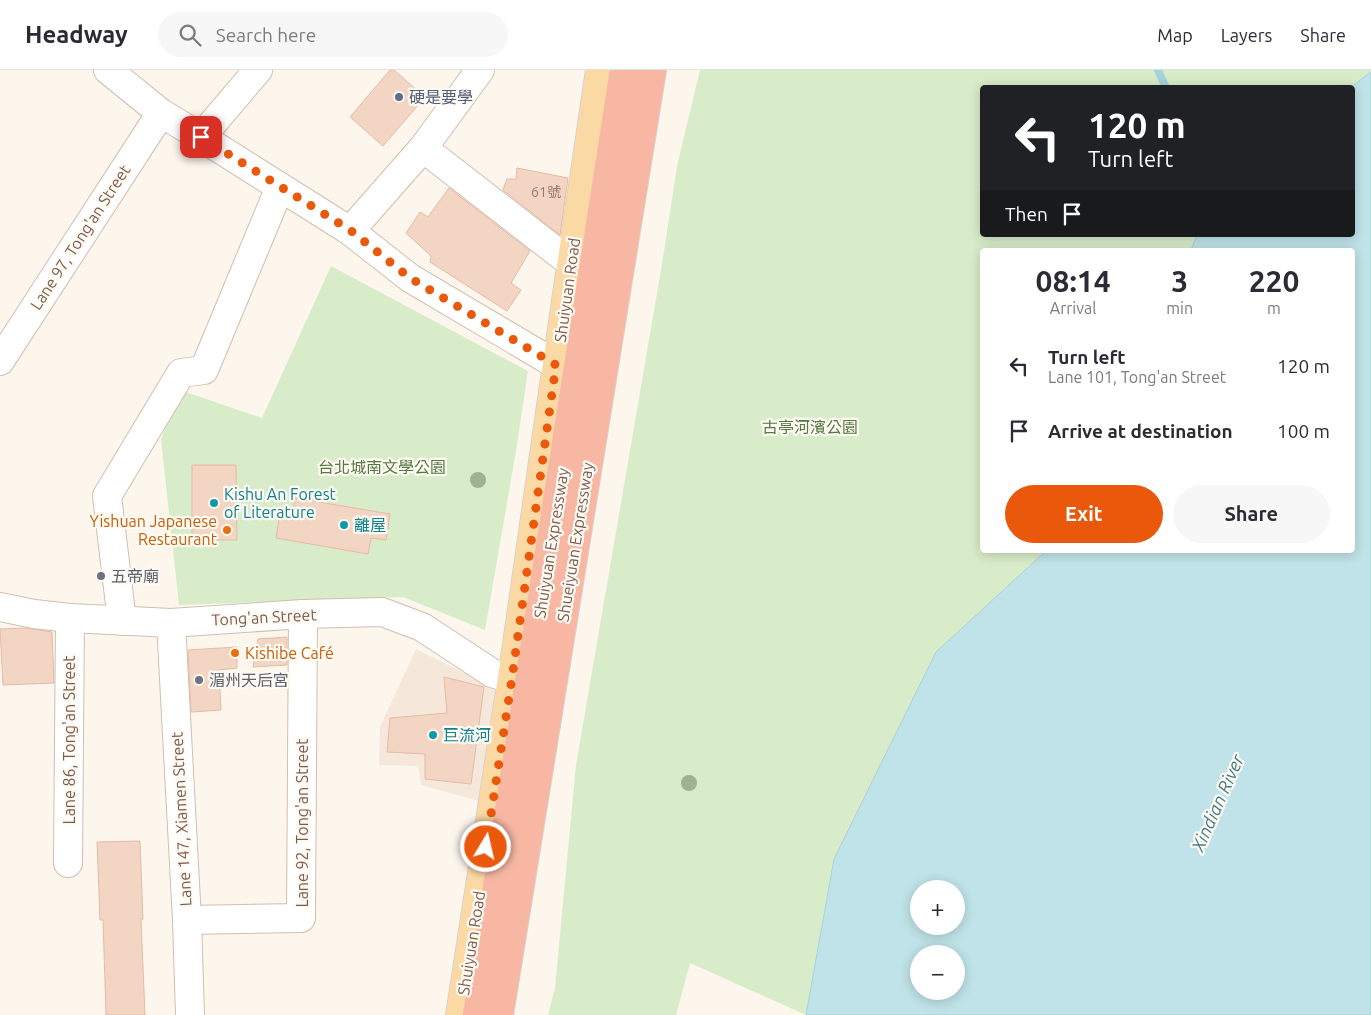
<!DOCTYPE html>
<html lang="en">
<head>
<meta charset="utf-8">
<style>
	body { margin:0; font-family:Ubuntu,"Noto Sans TC",sans-serif; background:#f7f7f7; color:#2b2b33; height:100vh; display:flex; flex-direction:column; font-size:19px; white-space:nowrap }
	* { box-sizing:border-box; margin:0 }
	p { font-size:16px; color:#7c7c81 }
	.icon { flex:none; width:28px; height:28px; fill:none; stroke:currentColor; stroke-width:2; stroke-linecap:round; stroke-linejoin:round }
	.map { position:relative; flex:1; overflow:hidden }
	.side { position:absolute; left:980px; top:178px; width:375px; height:305px; display:flex; flex-direction:column; background:#fff; border-radius:5px; box-shadow:0 2px 12px #0003 }
	.side>* { flex:none }
	.guide { position:absolute; left:980px; top:15px; width:375px; height:152px; border-radius:5px; box-shadow:0 2px 12px #0003; background:#202124; color:#fff; overflow:hidden }
	.tools { position:absolute; left:910px; top:810px; display:grid; gap:10px }
	.tools a { display:grid; place-items:center; width:55px; height:55px; border-radius:50%; background:#fff; box-shadow:0 2px 12px #0003; font-size:25px }
	.pin { position:absolute; display:grid; place-items:center; width:42px; height:42px; color:#fff; margin:-21px; border-radius:10px; box-shadow:0 2px 8px #0006 }
	.me { position:absolute; width:55px; margin:-28px; rotate:9deg; stroke-linejoin:round; filter:drop-shadow(0 0 4px #0008) }
	.turn { display:flex; align-items:center; gap:18px; height:105px; padding:0 25px; font-size:22px }
	.turn .icon { width:65px; height:65px; stroke-width:2.5 }
	.turn b { display:block; font-size:35px; line-height:42px }
	.then { display:flex; align-items:center; height:48px; padding:0 25px; background:#0003; gap:10px; font-size:19px }
	.eta { display:flex; justify-content:space-evenly; align-items:center; height:85px; text-align:center }
	.eta b { font-size:30px; font-weight:600; line-height:35px }
	.cta { display:flex; gap:10px; margin-top:auto; padding:10px 25px }
	.cta a { flex:1; height:58px; border-radius:30px; background:#ea580c; color:#fff; font-size:20px; font-weight:600; line-height:58px; text-align:center }
	.cta a+a { background:#f7f7f7; color:#2b2b33 }
	ul { padding:0; list-style:none }
	li { display:flex; align-items:center; gap:15px; height:65px; padding:0 25px }
	li div { flex:1 }
	li b { display:block; font-size:19px }
	li em { font-style:normal }
	header { display:flex; align-items:center; gap:30px; box-sizing:border-box; height:70px; padding:0 25px; background:#fff; border-bottom:1px solid #e1e1e2 }
	header strong { font-size:24px }
	nav { display:flex; gap:28px; margin-inline-start:auto; font-size:18px }
	.search { width:350px; height:45px; background:#f7f7f7; display:flex; align-items:center; gap:12px; box-sizing:border-box; padding:0 18px; border-radius:28px; color:#7c7c81; font-size:19px }
	.map>svg:first-child { display:block }
	.residential { fill:#f5e8da }
	.green { fill:#d8ecc9 }
	.water { fill:#bfe3e8; stroke:#a5d3da; fill-rule:evenodd }
	.lines { fill:none; stroke-linecap:round; stroke-linejoin:round }
	.stream { stroke:#a5d3da; stroke-width:8 }
	.building { fill:#f3d5c3; stroke:#e6bba3 }
	.minor-casing { stroke:#d1beb0; stroke-width:30 }
	.major-casing { stroke:#dad1cd; stroke-width:30 }
	.highway-casing { stroke:#dad1cd; stroke-width:30 }
	.minor { stroke:#fff; stroke-width:28 }
	.major { stroke:#fbd9a5; stroke-width:28 }
	.highway { stroke:#f7b7a3; stroke-width:28 }
	.tree { fill:#a0b28e }
	.route { stroke:#ea580c; stroke-width:9; stroke-dasharray:0 16.2 }
	.service-dot { fill:#5c6f8a; stroke:#fffaf3; stroke-width:2 }
	.culture-dot { fill:#0f9aa8; stroke:#fffaf3; stroke-width:2 }
	.food-dot { fill:#e8710a; stroke:#fffaf3; stroke-width:2 }
	.worship-dot { fill:#6b7280; stroke:#fffaf3; stroke-width:2 }
	.labels { text-anchor:middle; stroke-width:4.5; stroke-linejoin:round; paint-order:stroke }
	.number-label { font-size:14px; fill:#987a6a }
	.service-label { font-size:16px; fill:#4e5e75; stroke:#fffaf3; text-anchor:start }
	.street-label { font-size:16px; fill:#7a5c4d; stroke:#fffaf3 }
	.park-label { font-size:16px; fill:#537a41; stroke:#fffaf3 }
	.culture-label { font-size:16px; fill:#0d838f; stroke:#fffaf3; text-anchor:start }
	.food-label { font-size:16px; fill:#c56008; stroke:#fffaf3; text-anchor:end }
	.worship-label { font-size:16px; fill:#5b616d; stroke:#fffaf3; text-anchor:start }
	.water-label { font-size:18px; font-style:italic; fill:#437c86; stroke:#fffaf3 }
</style>
</head>
<body>
<header>
<strong>Headway</strong>
<div class="search"><svg class="icon" aria-label="search" viewBox="0 0 24 24"><circle cx="10" cy="10" r="6"/><path d="M15 15l6 6"/></svg>Search here</div>
<nav><a>Map</a><a>Layers</a><a>Share</a></nav>
</header>
<div class="map">
<svg width="1371" height="945" viewBox="0 0 1371 945">
	<rect width="100%" height="100%" fill="#fdf6ec"/>
	<!-- residential -->
	<polygon class="residential" points="416,579 468,605 499,613 479,731 421,715 418,696 379,695 380,657"/>
	<!-- green -->
	<g class="green">
		<polygon points="700,0 1371,0 1371,2 1351,18 982,18 982,165 1197,165 1191,180 982,180 982,480 1047,480 936,582 834,789 806,945 690,893 676,945 548,945 555,918 576,695 662,194 677,96"/>
		<polygon points="331,196 528,301 516,381 485,560 403,527 179,535 161,369 180,320 262,348"/>
	</g>
	<!-- water -->
	<path class="water" d="M1371,2V945H806L834,789L936,582L1047,480H1352V180H1191L1197,165H1352V18L1351,17ZM919,819H956V856H919ZM919,884H956V921H919Z"/>
	<g class="lines">
		<!-- stream -->
		<polyline class="stream" points="1158,0 1166,18"/>
	</g>
	<!-- building -->
	<g class="building">
		<polygon points="390,0 394,0 425,27 383,76 350,47"/>
		<polygon points="517,98 568,108 560,165 503,120 507,109 516,109"/>
		<polygon points="449,118 530,181 511,213 521,220 507,241 430,192 431,186 406,163 420,142 428,147"/>
		<polygon points="192,395 236,395 237,470 192,470"/>
		<polygon points="295,428 390,444 386,470 371,468 368,484 276,468 280,444 292,446"/>
		<polygon points="26,558 52,562 54,613 3,615 0,559"/>
		<polygon points="287,567 287,595 253,597 258,569"/>
		<polygon points="237,577 237,598 219,600 221,640 191,642 188,580"/>
		<polygon points="444,607 484,617 471,714 425,709 425,684 387,682 390,648 447,643"/>
		<polygon points="140,771 143,849 141,849 145,945 106,945 103,850 100,850 97,772"/>
	</g>
	<g class="lines">
		<defs>
			<g id="minor">
				<polyline points="108,0 161,43 201,67 350,161 410,208 557,295"/>
				<polyline points="201,67 258,0"/>
				<polyline points="423,78 571,193"/>
				<polyline points="350,161 423,78 480,0"/>
				<polyline points="0,291 161,43"/>
				<polyline points="0,537 34,544 70,548 171,553 303,544 382,542 422,557 492,603 512,609"/>
				<polyline points="122,551 107,426 181,303 204,300 280,117"/>
				<polyline points="171,553 187,850 190,945"/>
				<polyline points="68,793 70,548"/>
				<polyline points="187,850 301,848 303,544"/>
			</g>
			<polyline id="major" points="460,945 512,609 566,231 600,0"/>
			<g id="highway">
				<polyline points="477,945 624,0"/>
				<polyline points="499,945 652,0"/>
			</g>
		</defs>
		<!-- minor casing -->
		<use href="#minor" class="minor-casing"/>
		<!-- major casing -->
		<use href="#major" class="major-casing"/>
		<!-- highway casing -->
		<use href="#highway" class="highway-casing"/>
		<!-- minor -->
		<use href="#minor" class="minor"/>
		<!-- major -->
		<use href="#major" class="major"/>
		<!-- highway -->
		<use href="#highway" class="highway"/>
	</g>
	<!-- trees -->
	<g class="tree">
		<circle cx="478" cy="410" r="8"/>
		<circle cx="689" cy="713" r="8"/>
	</g>
	<g class="lines">
		<!-- route -->
		<polyline class="route" points="201,67 350,160 410,208 556,295 512,608 486,777"/>
	</g>
	<!-- markers -->
	<circle class="service-dot" cx="399" cy="27" r="5"/>
	<g class="culture-dot">
		<circle cx="214" cy="433" r="5"/>
		<circle cx="344" cy="455" r="5"/>
		<circle cx="433" cy="665" r="5"/>
	</g>
	<g class="food-dot">
		<circle cx="227" cy="460" r="5"/>
		<circle cx="235" cy="583" r="5"/>
	</g>
	<g class="worship-dot">
		<circle cx="101" cy="506" r="5"/>
		<circle cx="199" cy="610" r="5"/>
	</g>
	<g class="labels">
		<!-- number labels -->
		<g class="number-label">
			<text x="546" y="127">61號</text>
		</g>
		<!-- service labels -->
		<g class="service-label">
			<text x="409" y="33">硬是要學</text>
		</g>
		<!-- street labels -->
		<g class="street-label">
			<text transform="translate(80 167) rotate(-57)" y="6">Lane 97, Tong'an Street</text>
			<text transform="translate(567 220) rotate(-82)" y="6">Shuiyuan Road</text>
			<text transform="translate(575 472) rotate(-81)" y="6">Shueiyuan Expressway</text>
			<text transform="translate(551 473) rotate(-81)" y="6">Shuiyuan Expressway</text>
			<text transform="translate(264 547) rotate(-3)" y="6">Tong'an Street</text>
			<text transform="translate(69 670) rotate(-90)" y="6">Lane 86, Tong'an Street</text>
			<text transform="translate(181 749) rotate(-93)" y="6">Lane 147, Xiamen Street</text>
			<text transform="translate(302 753) rotate(-90)" y="6">Lane 92, Tong'an Street</text>
			<text transform="translate(471 873) rotate(-81)" y="6">Shuiyuan Road</text>
		</g>
		<!-- park labels -->
		<g class="park-label">
			<text x="810" y="363">古亭河濱公園</text>
			<text x="382" y="403">台北城南文學公園</text>
		</g>
		<!-- culture labels -->
		<g class="culture-label">
			<text x="224" y="430">Kishu An Forest<tspan x="224" dy="18">of Literature</tspan></text>
			<text x="354" y="461">離屋</text>
			<text x="443" y="671">巨流河</text>
		</g>
		<!-- food labels -->
		<g class="food-label">
			<text x="217" y="457">Yishuan Japanese<tspan x="217" dy="18">Restaurant</tspan></text>
			<text x="245" y="589" text-anchor="start">Kishibe Café</text>
		</g>
		<!-- worship labels -->
		<g class="worship-label">
			<text x="111" y="512">五帝廟</text>
			<text x="209" y="616">湄州天后宮</text>
		</g>
		<!-- water labels -->
		<g class="water-label">
			<text transform="translate(1218 733) rotate(-66)" y="6">Xindian River</text>
		</g>
	</g>
</svg>
<div class="tools">
<a>+</a>
<a>−</a>
</div>
<div class="pin" style="left:201px;top:67px;background:#d93025"><svg class="icon" aria-label="arrive" viewBox="0 0 24 24"><path d="M6 21V4h12l-3 4 3 4H6"/></svg></div>
<svg class="me" style="left:486px;top:777px" viewBox="-20 -20 40 40"><circle r="17" fill="#ea580c" stroke="#fff" stroke-width="3"/><path d="M0-11L8 9 0 5-8 9z" fill="#fff"/></svg>
<div class="guide">
<div class="turn"><svg class="icon" aria-label="left" viewBox="0 0 24 24"><path d="M17 20v-9H6M10 6l-5 5 5 5"/></svg><div><b>120 m</b>Turn left</div></div>
<div class="then">Then<svg class="icon" aria-label="arrive" viewBox="0 0 24 24"><path d="M6 21V4h12l-3 4 3 4H6"/></svg></div>
</div>
<section class="side">
<div class="eta">
<div><b>08:14</b><p>Arrival</p></div>
<div><b>3</b><p>min</p></div>
<div><b>220</b><p>m</p></div>
</div>
<ul>
<li><svg class="icon" aria-label="left" viewBox="0 0 24 24"><path d="M17 20v-9H6M10 6l-5 5 5 5"/></svg><div><b>Turn left</b><p>Lane 101, Tong'an Street</p></div><em>120 m</em></li>
<li><svg class="icon" aria-label="arrive" viewBox="0 0 24 24"><path d="M6 21V4h12l-3 4 3 4H6"/></svg><div><b>Arrive at destination</b></div><em>100 m</em></li>
</ul>
<div class="cta"><a>Exit</a><a>Share</a></div>
</section>
</div>
</body>
</html>
